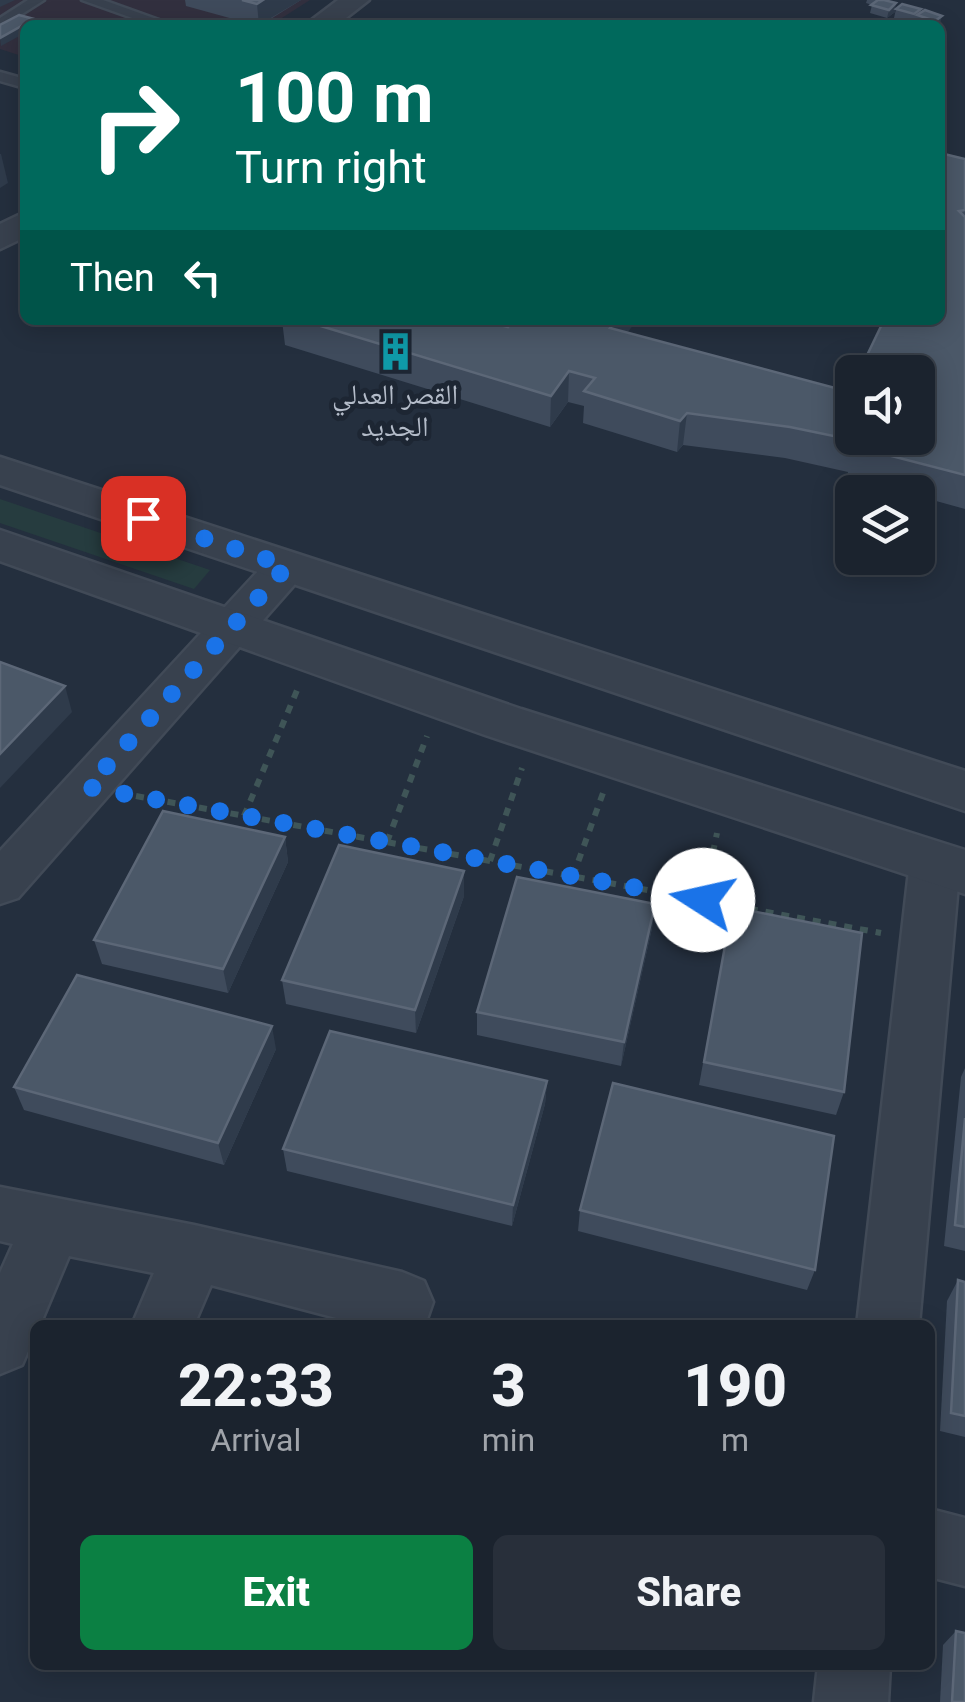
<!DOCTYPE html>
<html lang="en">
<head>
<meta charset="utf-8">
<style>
	body { margin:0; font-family:Roboto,"Noto Naskh Arabic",sans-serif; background:#282f3a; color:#f1f3f6; height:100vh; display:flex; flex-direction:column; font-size:38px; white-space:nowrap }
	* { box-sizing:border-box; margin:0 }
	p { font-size:32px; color:#a0a4aa }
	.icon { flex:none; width:55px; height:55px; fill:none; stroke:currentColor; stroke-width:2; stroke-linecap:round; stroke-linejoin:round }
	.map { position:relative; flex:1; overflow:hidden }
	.sheet { position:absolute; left:30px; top:1320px; width:905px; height:350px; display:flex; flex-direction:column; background:#1b232e; border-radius:15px; box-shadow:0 5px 25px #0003,0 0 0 2px #39404a }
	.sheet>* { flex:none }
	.hud { position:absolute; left:20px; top:20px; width:925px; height:305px; border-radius:15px; box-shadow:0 5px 25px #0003,0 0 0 2px #39404a; background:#00695c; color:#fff; overflow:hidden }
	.tools { position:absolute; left:835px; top:355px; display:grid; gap:20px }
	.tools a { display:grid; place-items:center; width:100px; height:100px; border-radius:15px; background:#1b232e; box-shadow:0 5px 25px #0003,0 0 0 2px #39404a; font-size:50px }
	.pin { position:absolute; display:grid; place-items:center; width:85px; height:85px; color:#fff; margin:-42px; border-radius:20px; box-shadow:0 5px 15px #0006 }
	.me { position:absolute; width:110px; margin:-55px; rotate:280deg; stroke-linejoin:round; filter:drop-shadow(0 0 8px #0008) }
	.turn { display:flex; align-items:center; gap:35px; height:210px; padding:0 50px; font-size:45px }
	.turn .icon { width:130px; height:130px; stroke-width:2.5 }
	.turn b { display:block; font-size:70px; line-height:85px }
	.then { display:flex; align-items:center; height:95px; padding:0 50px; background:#0003; gap:20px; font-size:38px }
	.eta { display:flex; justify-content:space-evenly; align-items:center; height:170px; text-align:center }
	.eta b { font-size:60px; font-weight:800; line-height:70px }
	.button { display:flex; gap:20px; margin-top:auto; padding:20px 50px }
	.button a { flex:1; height:115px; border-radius:15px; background:#0b8043; color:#fff; font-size:40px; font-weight:800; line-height:115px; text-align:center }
	.button a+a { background:#282f3a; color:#f1f3f6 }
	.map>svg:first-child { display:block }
	.medical { fill:#32303f }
	.green { fill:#263c3f }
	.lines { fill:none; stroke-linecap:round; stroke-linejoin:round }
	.service-casing { stroke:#414a57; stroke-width:5 }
	.minor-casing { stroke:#414a57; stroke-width:5 }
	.tertiary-casing { stroke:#414a57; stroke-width:5 }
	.path { stroke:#3f5557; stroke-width:6; stroke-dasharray:8 8; stroke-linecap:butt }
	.service { fill:#38414e; fill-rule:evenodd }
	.minor { fill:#38414e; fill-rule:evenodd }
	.tertiary { fill:#38414e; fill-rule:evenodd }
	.wall { fill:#3f4b5c }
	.shaded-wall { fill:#2f3b4b }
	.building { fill:#4b5868; stroke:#5c6777; stroke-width:2.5 }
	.route { stroke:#1a73e8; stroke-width:18; stroke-dasharray:0 32.4 }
	.labels { text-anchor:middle; stroke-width:10; stroke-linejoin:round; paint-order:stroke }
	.far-poi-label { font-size:28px; fill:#b4bcc9; stroke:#1d2633 }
</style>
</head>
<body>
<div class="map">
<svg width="965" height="1702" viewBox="0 0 965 1702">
	<rect width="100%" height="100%" fill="#242f3e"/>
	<!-- medical -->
	<polygon class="medical" points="0,0 310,0 271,25 25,25 25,57 0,49"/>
	<!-- green -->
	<polygon class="green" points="0,499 210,570 194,589 0,523"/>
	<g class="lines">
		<defs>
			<g id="service">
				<polygon points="28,0 44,0 0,28 0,18"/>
				<polygon points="82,0 103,0 173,25 152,25"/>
				<polygon points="0,72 25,79 25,88 0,81"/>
			</g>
			<g id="minor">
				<polygon points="338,0 369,0 337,25 305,25"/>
				<polygon points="25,212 25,237 0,249 0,224"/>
				<polygon points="287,552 302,556 308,566 302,576 18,898 0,904 0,851 272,556"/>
				<polygon points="935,843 953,848 960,862 919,1325 857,1325 910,862 917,848"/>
				<polygon points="0,1187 194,1225 402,1272 424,1281 433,1302 425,1325 363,1325 211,1285 194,1325 132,1325 154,1273 69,1256 40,1325 35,1325 35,1335 22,1365 0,1374 0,1273 13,1244 0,1241"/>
				<polygon points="930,1509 965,1518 965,1586 930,1577"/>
				<polygon points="818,1665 890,1665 888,1702 814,1702"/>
			</g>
			<g id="tertiary">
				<polygon points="0,457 965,771 965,811 0,485"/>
				<polygon points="0,530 521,709 965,850 965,894 485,735 0,561"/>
			</g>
		</defs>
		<!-- service casing -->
		<use href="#service" class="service-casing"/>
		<!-- minor casing -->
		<use href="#minor" class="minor-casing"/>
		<!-- tertiary casing -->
		<use href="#tertiary" class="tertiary-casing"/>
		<!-- path -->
		<g class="path">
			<polyline points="136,796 881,933"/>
			<polyline points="244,816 298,688"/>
			<polyline points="387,842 427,736"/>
			<polyline points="490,861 522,768"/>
			<polyline points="573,876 603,793"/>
			<polyline points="703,900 717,833"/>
		</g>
		<!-- service -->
		<use href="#service" class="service"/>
		<!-- minor -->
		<use href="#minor" class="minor"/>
		<!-- tertiary -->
		<use href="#tertiary" class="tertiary"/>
	</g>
	<!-- wall -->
	<g class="wall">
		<polygon points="185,0 301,0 261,25 255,25 186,6"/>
		<polygon points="867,0 887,0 895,12 887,18 870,13 872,5 866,3"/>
		<polygon points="896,9 921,9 920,14 940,24 920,25 916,24 917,20 913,23 894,18"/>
		<polygon points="965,159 965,509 918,496 918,492 902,492 847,478 848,472 785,458 683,445 677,452 583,423 584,406 568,402 550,427 285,345 282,320 481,320 508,327 627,332 850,392 940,320"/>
		<polygon points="285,837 288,862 228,993 102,964 94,940"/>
		<polygon points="464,896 416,1033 286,1004 282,980"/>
		<polygon points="655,904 652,928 621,1066 477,1035 477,1012"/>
		<polygon points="732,907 844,1092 836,1115 699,1085"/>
		<polygon points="276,1049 224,1165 24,1110 14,1087"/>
		<polygon points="965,1068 965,1251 944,1246 961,1077"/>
		<polygon points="547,1081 545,1104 512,1226 287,1171 283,1149"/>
		<polygon points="580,1210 815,1270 807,1290 578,1231"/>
		<polygon points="958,1280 965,1282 965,1437 940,1431 947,1301"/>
		<polygon points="956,1631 965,1702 940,1702 943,1645"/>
	</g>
	<!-- shaded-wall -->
	<g class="shaded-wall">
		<polygon points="0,0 15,0 0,7"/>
		<polygon points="263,0 301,0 259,25 257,4"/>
		<polygon points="896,3 895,12 887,18 889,10"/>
		<polygon points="942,16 940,24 934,25 935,21"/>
		<polygon points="34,19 35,25 25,25 25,33 1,46 0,38"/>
		<polygon points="1,154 8,183 0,188 0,154"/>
		<polygon points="616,320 637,320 608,358 610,328"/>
		<polygon points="569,371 568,402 550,427 551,396"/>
		<polygon points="687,413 683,445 677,452 680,421"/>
		<polygon points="65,686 72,712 0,788 0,754"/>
		<polygon points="285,837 288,862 228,993 223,969"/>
		<polygon points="464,871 464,896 416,1033 415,1010"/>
		<polygon points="655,904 652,928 621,1066 624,1042"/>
		<polygon points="272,1026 276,1049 224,1165 218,1143"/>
		<polygon points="547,1081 545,1104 512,1226 513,1205"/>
	</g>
	<!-- building -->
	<g class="building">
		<polygon points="242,0 263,0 257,4"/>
		<polygon points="878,0 884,0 896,3 889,10 871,5"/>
		<polygon points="902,4 921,9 914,14 896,9"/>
		<polygon points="925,10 942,16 935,21 917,15"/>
		<polygon points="19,15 34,19 0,38 0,25"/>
		<polygon points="940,153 965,159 965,210 959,211 965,217 965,475 853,446 858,441 790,427 687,413 680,421 584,391 595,378 569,371 551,396 301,320 481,320 508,327 514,320 616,320 610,328 850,392 852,387 852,438 918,438 918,372 859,372 884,320 940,320"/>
		<polygon points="0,662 65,686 0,754"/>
		<polygon points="163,811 285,837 223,969 94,940"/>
		<polygon points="339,845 464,871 415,1010 282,980"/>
		<polygon points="517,877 655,904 624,1042 477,1012"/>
		<polygon points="732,907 862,933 844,1092 704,1062"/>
		<polygon points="77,975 272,1026 218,1143 14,1087"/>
		<polygon points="330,1031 547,1081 513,1205 283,1149"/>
		<polygon points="613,1083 834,1136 815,1270 580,1210"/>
		<polygon points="965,1118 965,1227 955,1225"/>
		<polygon points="958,1280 965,1282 965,1416 951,1413"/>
		<polygon points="956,1631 965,1633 965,1702 952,1702"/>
	</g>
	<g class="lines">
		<!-- route -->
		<polyline class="route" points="143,518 287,566 88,787 703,900"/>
	</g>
	<!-- icons -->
	<defs>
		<symbol id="building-bare" viewBox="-9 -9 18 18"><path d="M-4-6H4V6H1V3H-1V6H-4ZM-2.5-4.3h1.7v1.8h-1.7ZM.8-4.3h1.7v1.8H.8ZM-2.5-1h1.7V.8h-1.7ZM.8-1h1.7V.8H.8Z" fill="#0f9aa8" stroke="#1d2633" stroke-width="2.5" paint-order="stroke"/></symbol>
	</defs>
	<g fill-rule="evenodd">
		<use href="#building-bare" x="368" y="324" width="55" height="55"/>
	</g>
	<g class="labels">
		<!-- far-poi labels -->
		<g class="far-poi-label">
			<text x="395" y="404">القصر العدلي<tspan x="395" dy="32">الجديد</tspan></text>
		</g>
	</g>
</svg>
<div class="tools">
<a><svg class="icon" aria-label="sound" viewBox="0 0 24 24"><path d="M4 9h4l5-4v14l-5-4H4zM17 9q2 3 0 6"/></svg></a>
<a><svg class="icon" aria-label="layers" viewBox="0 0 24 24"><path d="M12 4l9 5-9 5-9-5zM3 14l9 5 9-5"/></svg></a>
</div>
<div class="pin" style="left:143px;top:518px;background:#d93025"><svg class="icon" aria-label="arrive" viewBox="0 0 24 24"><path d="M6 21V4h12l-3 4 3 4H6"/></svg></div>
<svg class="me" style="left:703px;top:900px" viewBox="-20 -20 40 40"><circle r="19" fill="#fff"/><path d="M0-13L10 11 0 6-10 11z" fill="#1a73e8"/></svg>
<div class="hud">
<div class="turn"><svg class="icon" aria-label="right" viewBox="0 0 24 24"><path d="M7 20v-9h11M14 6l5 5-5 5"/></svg><div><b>100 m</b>Turn right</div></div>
<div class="then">Then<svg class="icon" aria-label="left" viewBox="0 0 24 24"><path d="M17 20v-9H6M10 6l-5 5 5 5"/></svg></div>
</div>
<section class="sheet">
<div class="eta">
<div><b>22:33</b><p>Arrival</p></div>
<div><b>3</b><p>min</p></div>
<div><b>190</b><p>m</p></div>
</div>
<div class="button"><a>Exit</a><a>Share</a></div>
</section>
</div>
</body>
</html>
